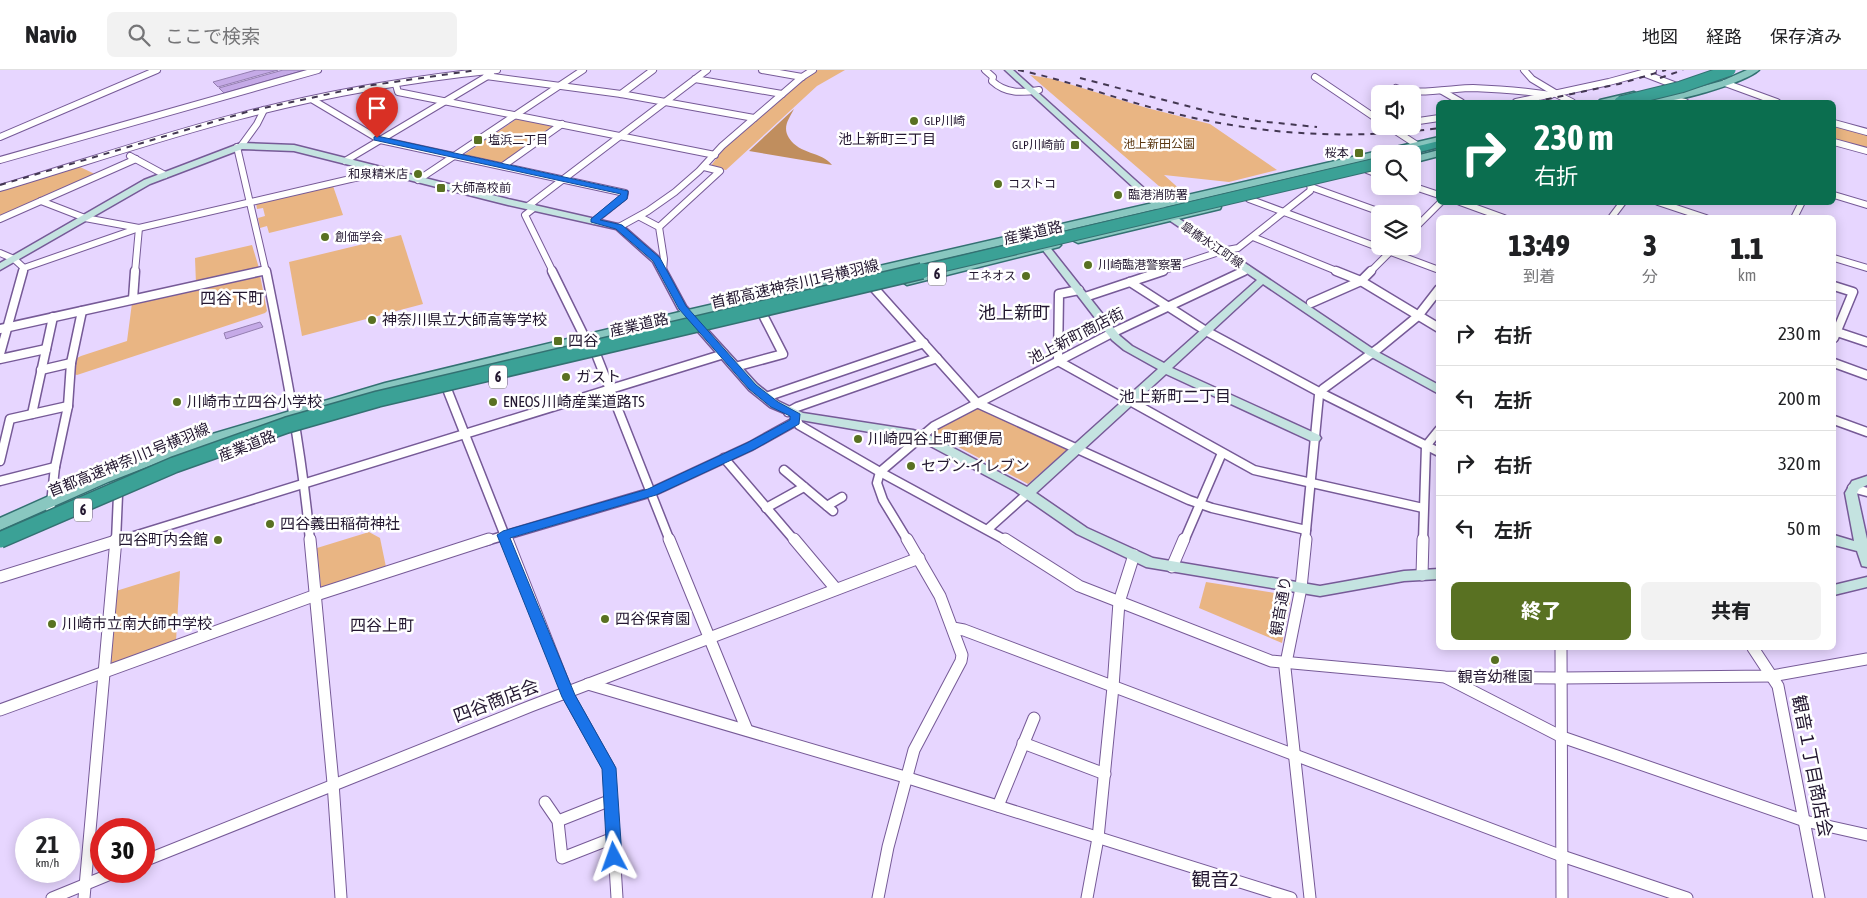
<!DOCTYPE html>
<html lang="ja">
<head>
<meta charset="utf-8">
<style>
	body { margin:0; font-family:"Asap Condensed","Noto Sans JP",sans-serif; background:#f2f2f2; color:#202124; height:100vh; display:flex; flex-direction:column; font-size:19px; white-space:nowrap }
	* { box-sizing:border-box; margin:0 }
	p { font-size:16px; color:#757577 }
	.icon { flex:none; width:28px; height:28px; fill:none; stroke:currentColor; stroke-width:2; stroke-linecap:round; stroke-linejoin:round }
	.map { position:relative; flex:1; overflow:hidden }
	.panel { position:absolute; left:1436px; top:145px; width:400px; height:435px; display:flex; flex-direction:column; background:#fff; border-radius:8px; box-shadow:0 2px 12px #0003 }
	.panel>* { flex:none }
	.banner { position:absolute; left:1436px; top:30px; width:400px; height:105px; border-radius:8px; box-shadow:0 2px 12px #0003; background:#0b6e4f; color:#fff; overflow:hidden }
	.buttons { position:absolute; left:1371px; top:15px; display:grid; gap:10px }
	.buttons a { display:grid; place-items:center; width:50px; height:50px; border-radius:8px; background:#fff; box-shadow:0 2px 12px #0003; font-size:25px }
	.speed { position:absolute; left:15px; top:748px; display:flex; gap:10px; font-size:25px; font-weight:700; text-align:center }
	.speed>* { display:grid; place-content:center; width:65px; height:65px; border-radius:50%; background:#fff; box-shadow:0 2px 12px #0003; line-height:1 }
	.speed small { font-size:12px; font-weight:400 }
	.speed .limit { border:8px solid #d22; background:#fff; color:#111 }
	.pin { position:absolute; display:grid; place-items:center; width:42px; height:42px; color:#fff; margin:-51px -21px; border-radius:50% 50% 50% 0; rotate:-45deg; box-shadow:0 0 5px #0007 }
	.pin .icon { rotate:45deg }
	.me { position:absolute; width:55px; margin:-28px; rotate:356deg; stroke-linejoin:round; filter:drop-shadow(0 0 4px #0008) }
	.turn { display:flex; align-items:center; gap:18px; height:105px; padding:0 15px; font-size:22px }
	.turn .icon { width:65px; height:65px; stroke-width:2.5 }
	.turn b { display:block; font-size:35px; line-height:42px }
	.eta { display:flex; justify-content:space-evenly; align-items:center; height:85px; text-align:center }
	.eta b { font-size:30px; font-weight:800; line-height:35px }
	.button { display:flex; gap:10px; margin-top:auto; padding:10px 15px }
	.button a { flex:1; height:58px; border-radius:8px; background:#597122; color:#fff; font-size:20px; font-weight:800; line-height:58px; text-align:center }
	.button a+a { background:#f2f2f2; color:#202124 }
	ul { padding:0; list-style:none }
	li { display:flex; align-items:center; gap:15px; height:65px; padding:0 15px; border-top:1px solid #e0e0e0 }
	li div { flex:1 }
	li b { display:block; font-size:19px }
	li em { font-style:normal }
	header { display:flex; align-items:center; gap:30px; box-sizing:border-box; height:70px; padding:0 25px; background:#fff; border-bottom:1px solid #e0e0e0 }
	header strong { font-size:24px }
	nav { display:flex; gap:28px; margin-inline-start:auto; font-size:18px }
	.search { width:350px; height:45px; background:#f2f2f2; display:flex; align-items:center; gap:12px; box-sizing:border-box; padding:0 18px; border-radius:8px; color:#757577; font-size:19px }
	.map>svg:first-child { display:block }
	.green { fill:#e9b583 }
	.forest { fill:#c08e5e }
	.water { fill:#c5aae7; stroke:#947eb0 }
	.lines { fill:none; stroke-linecap:round; stroke-linejoin:round }
	.street-far2-casing { stroke:#765a97; stroke-width:8 }
	.street-far1-casing { stroke:#765a97; stroke-width:11 }
	.street-casing { stroke:#765a97; stroke-width:13 }
	.secondary-casing { stroke:#765a97; stroke-width:3 }
	.primary-casing { stroke:#337172; stroke-width:3 }
	.highway-casing { stroke:#337172; stroke-width:3 }
	.street-far2 { stroke:#fff; stroke-width:6 }
	.street-far1 { stroke:#fff; stroke-width:8 }
	.street { stroke:#fff; stroke-width:11 }
	.secondary { fill:#c4e3e0; fill-rule:evenodd }
	.primary { fill:#89c7c0; fill-rule:evenodd }
	.highway { fill:#3ba196; fill-rule:evenodd }
	.rail { stroke:#433752; stroke-width:2; stroke-dasharray:6 6; stroke-linecap:butt }
	.highway-bridge-far1-casing { stroke:#337172; stroke-width:13; stroke-linecap:butt }
	.highway-bridge-casing { stroke:#337172; stroke-width:18; stroke-linecap:butt }
	.highway-bridge-far1 { stroke:#3ba196; stroke-width:11 }
	.highway-bridge { stroke:#3ba196; stroke-width:15 }
	.route { fill:#1a73e8; stroke:#114b97 }
	.poi-dot { fill:#597122; stroke:#fff; stroke-width:2 }
	.labels { text-anchor:middle; stroke-width:5; stroke-linejoin:round; paint-order:stroke }
	.far-poi-label { font-size:12px; fill:#231730; stroke:#fff; text-anchor:start }
	.far-park-label { font-size:12px; fill:#5b3812; stroke:#fff }
	.far-street-label { font-size:12px; fill:#231730; stroke:#fff }
	.far-neighbourhood-label { font-size:14px; fill:#231730; stroke:#fff }
	.shield { fill:#fff; stroke:#655d6e; stroke-width:1 }
	.shield-label { font-size:14px; font-weight:bold; fill:#231730 }
	.street-label { font-size:15px; fill:#231730; stroke:#fff }
	.poi-label { font-size:15px; fill:#231730; stroke:#fff; text-anchor:start }
	.neighbourhood-label { font-size:16px; fill:#231730; stroke:#fff }
	.quarter-label { font-size:18px; fill:#231730; stroke:#fff }
	.near-street-label { font-size:18px; fill:#231730; stroke:#fff }
	.near-neighbourhood-label { font-size:19px; fill:#231730; stroke:#fff }
</style>
</head>
<body>
<header>
<strong>Navio</strong>
<div class="search"><svg class="icon" aria-label="search" viewBox="0 0 24 24"><circle cx="10" cy="10" r="6"/><path d="M15 15l6 6"/></svg>ここで検索</div>
<nav><a>地図</a><a>経路</a><a>保存済み</a></nav>
</header>
<div class="map">
<svg width="1867" height="828" viewBox="0 0 1867 828">
	<rect width="100%" height="100%" fill="#e7d6ff"/>
	<!-- green -->
	<g class="green">
		<polygon points="818,0 845,0 817,16 726,100 710,97 725,77 808,6"/>
		<polygon points="1030,5 1053,9 1147,38 1210,54 1277,100 1229,112 1164,105 1184,123 1167,123"/>
		<polygon points="518,48 556,55 501,94 462,86"/>
		<polygon points="1834,53 1867,63 1867,78 1834,70"/>
		<polygon points="80,97 97,105 0,147 0,120"/>
		<polygon points="333,116 343,145 269,163 267,156 260,158 258,148 265,146 263,138 257,139 256,133"/>
		<polygon points="401,165 423,234 302,266 289,192"/>
		<polygon points="252,175 259,198 196,214 195,188"/>
		<polygon points="260,205 267,241 265,243 77,305 74,304 77,288 81,286 127,271 132,233"/>
		<polygon points="975,338 980,339 1068,379 1028,414 934,364 939,357"/>
		<polygon points="369,462 380,468 386,497 327,519 321,518 317,478"/>
		<polygon points="180,501 176,571 117,593 111,593 116,521"/>
		<polygon points="1206,512 1287,525 1291,528 1282,573 1199,538"/>
	</g>
	<!-- forest -->
	<path class="forest" d="M794,39C789,49 782,57 789,68C800,85 821,81 832,95L749,81Z"/>
	<!-- water -->
	<g class="water">
		<polygon points="256,0 278,0 218,17 213,12"/>
		<polygon points="283,0 305,0 224,23 219,18"/>
		<polygon points="260,252 263,257 226,269 224,263"/>
	</g>
	<g class="lines">
		<defs>
			<g id="street-far2">
				<polyline points="762,0 802,7"/>
				<path d="M985,0L993,7L992,11C1006,24 1022,23 1039,20"/>
				<polyline points="1524,0 1532,9 1557,24"/>
				<polyline points="1643,3 1682,18"/>
				<polyline points="486,6 621,24 754,48"/>
				<polyline points="1315,7 1380,51"/>
				<polyline points="695,9 782,24"/>
				<polyline points="1725,13 1777,32"/>
				<polyline points="396,15 398,22 715,85"/>
				<path d="M1396,18C1410,26 1455,18 1473,18C1499,19 1525,21 1551,25"/>
				<polyline points="1442,21 1461,32"/>
				<polyline points="621,24 653,0"/>
				<polyline points="1556,24 1572,32"/>
				<polyline points="1671,29 1685,32"/>
				<polyline points="313,30 380,70 625,123 624,127 594,151"/>
				<polyline points="1516,32 1609,12 1653,0"/>
				<polyline points="1412,52 1439,48"/>
				<polyline points="1834,53 1867,62"/>
				<polyline points="1388,56 1417,75"/>
				<polyline points="0,67 157,0"/>
				<polyline points="1834,72 1867,81"/>
				<polyline points="241,76 257,54 264,40"/>
				<polyline points="237,77 266,202"/>
				<polyline points="130,86 165,105"/>
				<polyline points="0,90 318,0"/>
				<polyline points="345,91 491,4"/>
				<polyline points="503,96 562,54"/>
				<polyline points="1367,100 1380,105"/>
				<polyline points="418,110 583,0"/>
				<polyline points="1309,114 1311,117 1386,144"/>
				<polyline points="1412,116 1439,125"/>
				<path d="M0,118C80,94 159,67 240,46C324,24 410,9 497,0"/>
				<polyline points="1834,125 1867,135"/>
				<polyline points="1249,129 1439,200"/>
				<polyline points="41,131 85,148 139,158 135,202"/>
				<polyline points="1460,132 1504,148"/>
				<polyline points="1658,132 1706,148"/>
				<polyline points="528,136 707,0"/>
				<polyline points="534,138 525,145 553,202"/>
				<polyline points="640,147 659,157 664,189 663,201"/>
				<polyline points="1611,148 1623,132"/>
				<polyline points="1794,148 1802,132"/>
				<polyline points="0,149 136,89"/>
				<polyline points="619,157 648,141 675,122 699,101 722,76 802,7 813,0"/>
				<polyline points="659,157 720,101 704,97"/>
				<polyline points="1412,161 1441,132"/>
				<polyline points="1253,167 1339,202"/>
				<polyline points="0,183 14,189 24,198 23,202"/>
				<polyline points="1834,188 1867,198"/>
				<polyline points="24,198 139,158 359,107 376,99"/>
				<polyline points="257,202 266,200"/>
				<polyline points="1159,202 1222,181 1238,178 1310,121 1311,117"/>
				<polyline points="1242,202 1248,199"/>
				<polyline points="1370,202 1396,176"/>
			</g>
			<g id="street-far1">
				<path d="M266,201C284,290 302,380 310,471"/>
				<polyline points="552,201 585,268"/>
				<polyline points="1336,201 1361,211 1439,258"/>
				<polyline points="1130,212 1206,261 1321,323 1439,382"/>
				<polyline points="1834,216 1853,222 1834,268"/>
				<polyline points="874,218 977,333 1189,430 1212,438 1306,460"/>
				<polyline points="1079,220 1059,224 1058,291 1254,400 1423,438"/>
				<polyline points="1085,227 1163,201"/>
				<polyline points="133,229 135,201"/>
				<polyline points="1311,233 1361,211 1371,201"/>
				<polyline points="0,259 262,201"/>
				<polyline points="1834,261 1867,272"/>
				<polyline points="0,284 23,201"/>
				<polyline points="596,284 670,471"/>
				<polyline points="0,289 46,279"/>
				<polyline points="1834,293 1867,305"/>
				<polyline points="735,297 783,284 763,245"/>
				<polyline points="41,300 71,293"/>
				<polyline points="447,319 507,471"/>
				<polyline points="766,327 924,273"/>
				<polyline points="788,342 797,337 937,288"/>
				<polyline points="32,344 53,247"/>
				<polyline points="795,344 799,355 880,402 1007,471"/>
				<polyline points="1834,350 1867,362"/>
				<polyline points="724,388 795,471"/>
				<polyline points="0,391 10,349 68,336"/>
				<polyline points="784,400 833,441"/>
				<polyline points="0,411 55,397"/>
				<polyline points="1852,418 1867,422"/>
				<polyline points="827,436 842,427"/>
				<polyline points="766,438 804,417"/>
				<polyline points="49,451 55,397 68,336 71,293 82,241"/>
				<polyline points="988,459 1027,424"/>
				<polyline points="116,471 118,425"/>
				<polyline points="118,471 724,284"/>
				<polyline points="486,471 652,422 751,376 796,351"/>
				<polyline points="908,471 883,430 877,413 880,402 934,356 1112,263 1244,201"/>
				<polyline points="1184,471 1222,383"/>
				<polyline points="1305,471 1319,325 1323,319 1379,278 1418,246 1439,219"/>
				<polyline points="1423,471 1426,376 1439,360"/>
			</g>
			<g id="street">
				<polyline points="310,469 333,713 341,828"/>
				<polyline points="507,469 569,627 609,698 617,828"/>
				<polyline points="669,469 747,660"/>
				<polyline points="794,469 836,519"/>
				<polyline points="1005,469 1079,516 1271,591 1445,607 1562,608 1772,606 1867,589"/>
				<polyline points="1306,469 1301,518 1285,598 1310,828"/>
				<polyline points="1172,497 1184,469"/>
				<polyline points="1422,505 1423,469"/>
				<polyline points="0,507 122,469"/>
				<polyline points="953,558 964,560 1562,786 1687,828"/>
				<polyline points="1561,578 1562,828"/>
				<polyline points="1753,578 1778,616 1819,828"/>
				<polyline points="1447,608 1562,667 1805,751 1867,765"/>
				<polyline points="588,614 905,707 1291,828"/>
				<polyline points="0,640 316,525 489,469"/>
				<polyline points="1023,673 1105,704"/>
				<polyline points="545,732 558,751 562,788 613,768"/>
				<polyline points="998,736 1034,648"/>
				<polyline points="558,751 611,730"/>
				<polyline points="144,791 531,636 919,488"/>
				<polyline points="52,828 118,801"/>
				<polyline points="84,828 116,469"/>
				<polyline points="878,828 888,777 914,680 961,591 962,585 940,526 907,469"/>
				<polyline points="1087,828 1098,768 1113,617 1119,532 1134,485"/>
			</g>
			<g id="secondary">
				<polygon points="1005,0 1013,0 1175,146 1376,281 1439,315 1439,324 1368,285 1263,214 1172,298 1319,365 1321,368 1319,371 1311,371 1166,304 1036,423 1087,458 1153,488 1320,516 1404,501 1439,499 1439,509 1404,511 1320,526 1146,497 1077,464 1015,421 921,371 801,350 770,337 749,320 678,239 653,192 616,159 508,135 294,81 242,79 150,114 0,200 0,193 144,110 241,73 294,75 508,129 622,155 660,188 686,236 757,314 778,331 803,343 913,360 929,365 1027,417 1158,299 1124,280 1112,270 1042,179 1042,175 1048,175 1120,266 1132,276 1164,293 1257,210 1169,150"/>
				<polygon points="1867,406 1867,415 1859,419 1857,423 1867,469 1867,497 1862,496 1857,481 1834,475 1834,465 1854,471 1845,423 1852,411"/>
				<polygon points="1867,507 1867,517 1834,525 1834,515"/>
			</g>
			<g id="primary">
				<path d="M1747,0H1759C1745,13 1669,35 1650,32L1652,30L1722,11Z"/>
				<polygon points="1634,22 1639,25 1637,27 1613,32 1598,32 1600,30"/>
				<polygon points="1439,67 1439,73 1393,84 1380,84 1380,87 688,248 388,321 175,386 108,412 0,460 0,448 98,404 165,378 385,313 688,240"/>
				<polygon points="1439,80 1439,86 1412,93 1412,87"/>
				<polygon points="1216,134 1221,137 1220,139 1078,173 1072,170 1074,168"/>
				<polygon points="1055,172 1061,175 1059,177 907,215 901,211 903,208"/>
			</g>
			<polygon id="highway" points="1439,71 1439,77 1412,84 1393,84 1394,82"/>
		</defs>
		<!-- street-far2 casing -->
		<use href="#street-far2" class="street-far2-casing"/>
		<!-- street-far1 casing -->
		<use href="#street-far1" class="street-far1-casing"/>
		<!-- street casing -->
		<use href="#street" class="street-casing"/>
		<!-- secondary casing -->
		<use href="#secondary" class="secondary-casing"/>
		<!-- primary casing -->
		<use href="#primary" class="primary-casing"/>
		<!-- highway casing -->
		<use href="#highway" class="highway-casing"/>
		<!-- street-far2 -->
		<use href="#street-far2" class="street-far2"/>
		<!-- street-far1 -->
		<use href="#street-far1" class="street-far1"/>
		<!-- street -->
		<use href="#street" class="street"/>
		<!-- secondary -->
		<use href="#secondary" class="secondary"/>
		<!-- primary -->
		<use href="#primary" class="primary"/>
		<!-- highway -->
		<use href="#highway" class="highway"/>
		<!-- rail -->
		<g class="rail">
			<path d="M1018,0C1067,10 1113,28 1161,40C1252,64 1345,71 1439,58"/>
			<polyline points="1080,8 1214,43 1258,51 1317,57"/>
			<polyline points="1660,8 1683,0"/>
			<polyline points="1534,32 1619,14 1666,0"/>
			<polyline points="0,115 250,41 366,16 477,0"/>
		</g>
		<defs>
			<g id="highway-bridge-far1">
				<polyline points="1620,32 1681,17 1730,0"/>
				<polyline points="917,202 1380,93"/>
			</g>
			<polyline id="highway-bridge" points="0,470 174,395 287,355 378,329 922,201"/>
		</defs>
		<!-- highway-bridge-far1 casing -->
		<use href="#highway-bridge-far1" class="highway-bridge-far1-casing"/>
		<!-- highway-bridge casing -->
		<use href="#highway-bridge" class="highway-bridge-casing"/>
		<!-- highway-bridge-far1 -->
		<use href="#highway-bridge-far1" class="highway-bridge-far1"/>
		<!-- highway-bridge -->
		<use href="#highway-bridge" class="highway-bridge"/>
	</g>
	<!-- route -->
	<polygon class="route" points="377,66 628,121 627,129 600,150 622,155 660,188 686,236 756,315 778,332 800,344 799,354 755,379 656,425 510,468 575,625 616,698 622,787 620,792 614,794 609,792 607,787 602,699 562,627 497,465 503,461 648,419 747,373 790,350 790,346 771,337 749,319 679,239 653,191 645,184 616,159 591,152 591,149 621,124 374,70 374,67"/>
	<!-- markers -->
	<g class="poi-dot">
		<circle cx="914" cy="51" r="5"/>
		<rect x="473" y="65" width="10" height="10" rx="2.5"/>
		<rect x="1070" y="70" width="10" height="10" rx="2.5"/>
		<rect x="1354" y="78" width="10" height="10" rx="2.5"/>
		<circle cx="418" cy="104" r="5"/>
		<circle cx="998" cy="114" r="5"/>
		<rect x="436" y="113" width="10" height="10" rx="2.5"/>
		<circle cx="1118" cy="125" r="5"/>
		<circle cx="325" cy="167" r="5"/>
		<circle cx="1088" cy="195" r="5"/>
		<circle cx="1026" cy="206" r="5"/>
		<circle cx="372" cy="250" r="5"/>
		<rect x="553" y="266" width="10" height="10" rx="2.5"/>
		<circle cx="566" cy="307" r="5"/>
		<circle cx="177" cy="332" r="5"/>
		<circle cx="493" cy="332" r="5"/>
		<circle cx="858" cy="369" r="5"/>
		<circle cx="911" cy="396" r="5"/>
		<circle cx="270" cy="454" r="5"/>
		<circle cx="218" cy="470" r="5"/>
		<circle cx="605" cy="549" r="5"/>
		<circle cx="52" cy="554" r="5"/>
		<circle cx="1495" cy="590" r="5"/>
	</g>
	<g class="labels">
		<!-- far-poi labels -->
		<g class="far-poi-label">
			<text x="924" y="55">GLP川崎</text>
			<text x="488" y="74">塩浜二丁目</text>
			<text x="1065" y="79" text-anchor="end">GLP川崎前</text>
			<text x="1349" y="87" text-anchor="end">桜本</text>
			<text x="408" y="108" text-anchor="end">和泉精米店</text>
			<text x="1008" y="118">コストコ</text>
			<text x="451" y="122">大師高校前</text>
			<text x="1128" y="129">臨港消防署</text>
			<text x="335" y="171">創価学会</text>
			<text x="1098" y="199">川崎臨港警察署</text>
			<text x="1016" y="210" text-anchor="end">エネオス</text>
		</g>
		<!-- far-park labels -->
		<g class="far-park-label">
			<text x="1159" y="78">池上新田公園</text>
		</g>
		<!-- far-street labels -->
		<g class="far-street-label">
			<text transform="translate(1212 175) rotate(34)" y="4">皐橋水江町線</text>
		</g>
		<!-- far-neighbourhood labels -->
		<g class="far-neighbourhood-label">
			<text x="887" y="74">池上新町三丁目</text>
		</g>
		<!-- shield labels -->
		<g class="shield">
			<rect x="928" y="192.5" width="18" height="23" rx="4"/>
			<rect x="489" y="295.5" width="18" height="23" rx="4"/>
			<rect x="74" y="428.5" width="18" height="23" rx="4"/>
		</g>
		<g class="shield-label">
			<text x="937" y="209">6</text>
			<text x="498" y="312">6</text>
			<text x="83" y="445">6</text>
		</g>
		<!-- street labels -->
		<g class="street-label">
			<text transform="translate(1033 163) rotate(-13)" y="5">産業道路</text>
			<text transform="translate(795 214) rotate(-13)" y="5">首都高速神奈川1号横羽線</text>
			<text transform="translate(639 255) rotate(-13)" y="5">産業道路</text>
			<text transform="translate(1076 266) rotate(-27)" y="5">池上新町商店街</text>
			<text transform="translate(247 376) rotate(-21)" y="5">産業道路</text>
			<text transform="translate(129 390) rotate(-22)" y="5">首都高速神奈川1号横羽線</text>
			<text transform="translate(1281 536) rotate(-80)" y="5">観音通り</text>
		</g>
		<!-- poi labels -->
		<g class="poi-label">
			<text x="382" y="255">神奈川県立大師高等学校</text>
			<text x="568" y="276">四谷</text>
			<text x="576" y="312">ガスト</text>
			<text x="187" y="337">川崎市立四谷小学校</text>
			<text x="503" y="337">ENEOS 川崎産業道路TS</text>
			<text x="868" y="374">川崎四谷上町郵便局</text>
			<text x="921" y="401">セブン-イレブン</text>
			<text x="280" y="459">四谷義田稲荷神社</text>
			<text x="208" y="475" text-anchor="end">四谷町内会館</text>
			<text x="615" y="554">四谷保育園</text>
			<text x="62" y="559">川崎市立南大師中学校</text>
			<text x="1495" y="612" text-anchor="middle">観音幼稚園</text>
		</g>
		<!-- neighbourhood labels -->
		<g class="neighbourhood-label">
			<text x="232" y="234">四谷下町</text>
			<text x="1175" y="332">池上新町二丁目</text>
			<text x="382" y="561">四谷上町</text>
		</g>
		<!-- quarter labels -->
		<g class="quarter-label">
			<text x="1014" y="249">池上新町</text>
		</g>
		<!-- near-street labels -->
		<g class="near-street-label">
			<text transform="translate(496 631) rotate(-21)" y="6">四谷商店会</text>
			<text transform="translate(1812 696) rotate(79)" y="6">観音１丁目商店会</text>
		</g>
		<!-- near-neighbourhood labels -->
		<g class="near-neighbourhood-label">
			<text x="1215" y="816">観音2</text>
		</g>
	</g>
</svg>
<div class="buttons">
<a><svg class="icon" aria-label="sound" viewBox="0 0 24 24"><path d="M4 9h4l5-4v14l-5-4H4zM17 9q2 3 0 6"/></svg></a>
<a><svg class="icon" aria-label="search" viewBox="0 0 24 24"><circle cx="10" cy="10" r="6"/><path d="M15 15l6 6"/></svg></a>
<a><svg class="icon" aria-label="layers" viewBox="0 0 24 24"><path d="M12 4l9 5-9 5-9-5zM3 14l9 5 9-5"/></svg></a>
</div>
<div class="speed"><div>21<small>km/h</small></div><div class="limit">30</div></div>
<div class="pin" style="left:377px;top:68px;background:#d93025"><svg class="icon" aria-label="arrive" viewBox="0 0 24 24"><path d="M6 21V4h12l-3 4 3 4H6"/></svg></div>
<svg class="me" style="left:614px;top:787px" viewBox="-20 -20 40 40"><path d="M0-17L14 15 0 8-14 15z" fill="#1a73e8" stroke="#fff" stroke-width="4"/></svg>
<div class="banner">
<div class="turn"><svg class="icon" aria-label="right" viewBox="0 0 24 24"><path d="M7 20v-9h11M14 6l5 5-5 5"/></svg><div><b>230 m</b>右折</div></div>
</div>
<section class="panel">
<div class="eta">
<div><b>13:49</b><p>到着</p></div>
<div><b>3</b><p>分</p></div>
<div><b>1.1</b><p>km</p></div>
</div>
<ul>
<li><svg class="icon" aria-label="right" viewBox="0 0 24 24"><path d="M7 20v-9h11M14 6l5 5-5 5"/></svg><div><b>右折</b></div><em>230 m</em></li>
<li><svg class="icon" aria-label="left" viewBox="0 0 24 24"><path d="M17 20v-9H6M10 6l-5 5 5 5"/></svg><div><b>左折</b></div><em>200 m</em></li>
<li><svg class="icon" aria-label="right" viewBox="0 0 24 24"><path d="M7 20v-9h11M14 6l5 5-5 5"/></svg><div><b>右折</b></div><em>320 m</em></li>
<li><svg class="icon" aria-label="left" viewBox="0 0 24 24"><path d="M17 20v-9H6M10 6l-5 5 5 5"/></svg><div><b>左折</b></div><em>50 m</em></li>
</ul>
<div class="button"><a>終了</a><a>共有</a></div>
</section>
</div>
</body>
</html>
